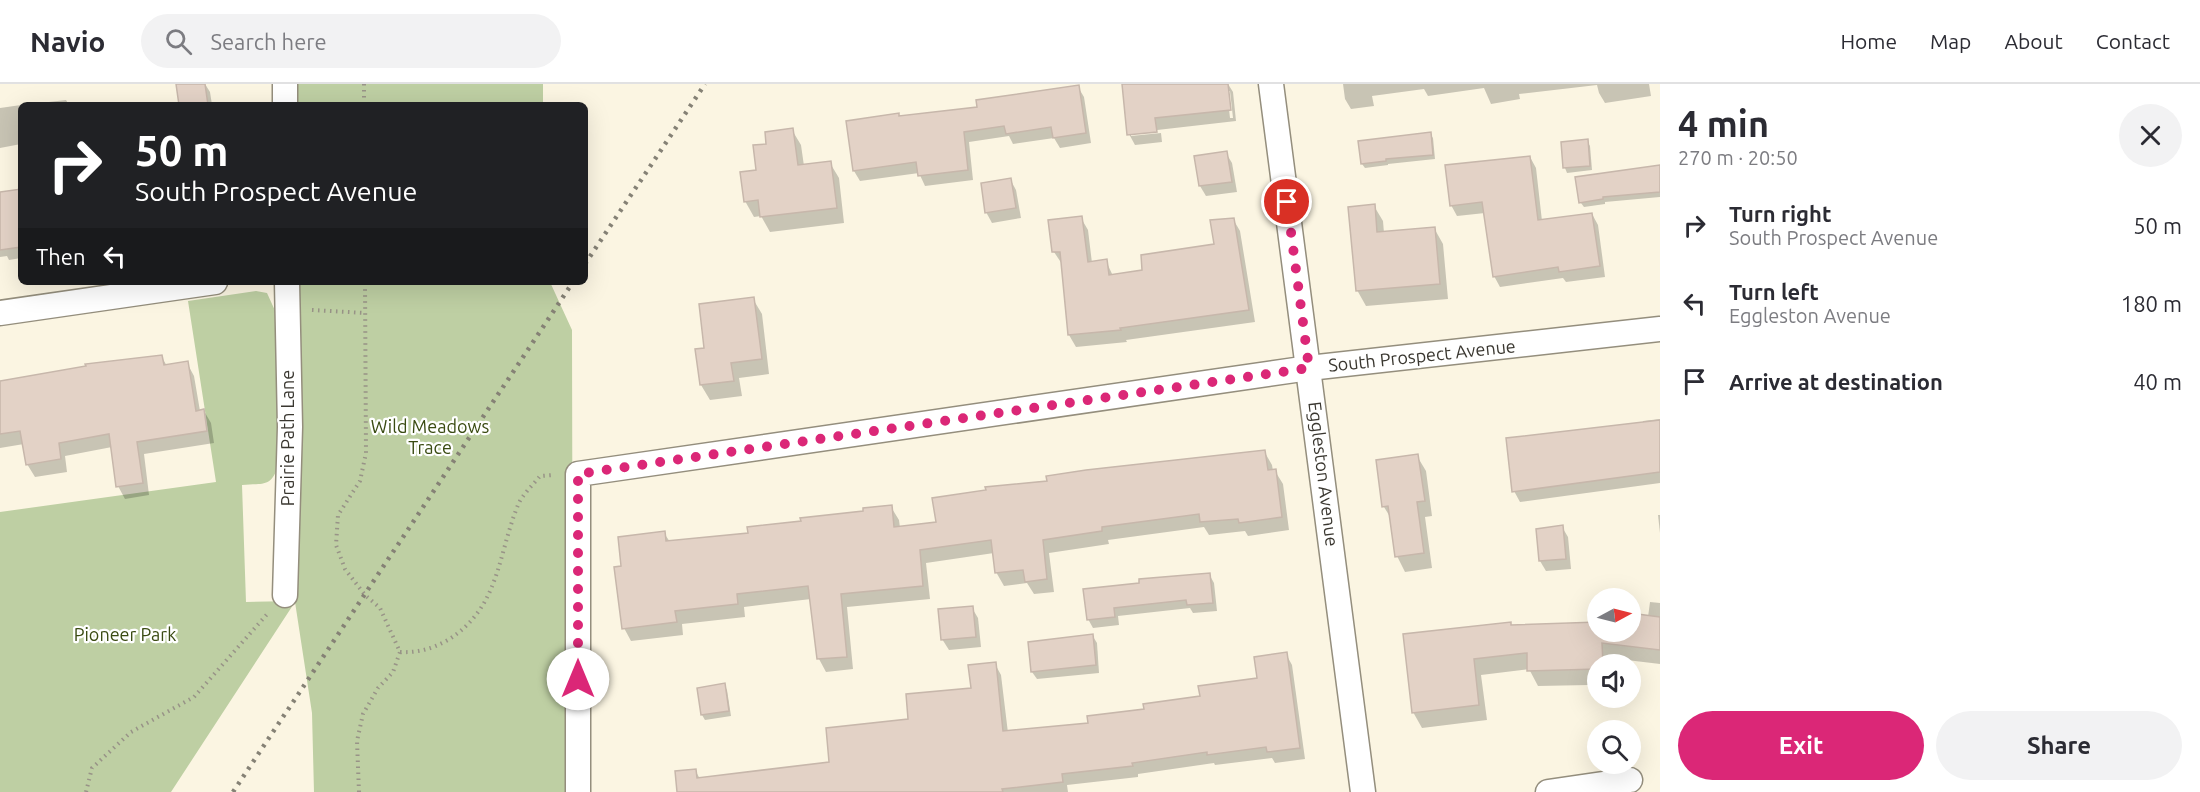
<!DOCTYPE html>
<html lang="en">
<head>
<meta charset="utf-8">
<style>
	body { margin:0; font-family:Ubuntu,sans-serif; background:#f2f2f3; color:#2b2b33; height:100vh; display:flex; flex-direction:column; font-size:22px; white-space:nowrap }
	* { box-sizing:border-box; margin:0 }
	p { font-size:20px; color:#7c7c81 }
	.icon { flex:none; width:33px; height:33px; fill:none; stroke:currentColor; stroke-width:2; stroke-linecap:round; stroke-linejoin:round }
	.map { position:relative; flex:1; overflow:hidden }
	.details { display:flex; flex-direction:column; background:#fff; width:540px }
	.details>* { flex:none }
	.guide { position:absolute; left:18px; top:18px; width:570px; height:183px; border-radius:9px; box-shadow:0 6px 24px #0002; background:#202124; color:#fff; overflow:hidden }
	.needle { width:39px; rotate:83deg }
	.buttons { position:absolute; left:1587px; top:504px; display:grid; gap:12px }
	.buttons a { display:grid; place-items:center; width:54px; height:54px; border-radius:50%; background:#fff; box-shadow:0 6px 24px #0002; font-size:30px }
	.pin { position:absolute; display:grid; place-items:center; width:51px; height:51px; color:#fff; margin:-26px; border:3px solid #fff; border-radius:50%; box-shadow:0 2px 6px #0007 }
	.me { position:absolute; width:66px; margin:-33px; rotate:0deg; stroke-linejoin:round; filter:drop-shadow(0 0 4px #0008) }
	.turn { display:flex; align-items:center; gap:21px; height:126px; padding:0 18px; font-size:27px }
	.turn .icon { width:78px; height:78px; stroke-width:2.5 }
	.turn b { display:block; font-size:42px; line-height:51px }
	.then { display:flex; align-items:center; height:57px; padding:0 18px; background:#0003; gap:12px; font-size:22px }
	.round { display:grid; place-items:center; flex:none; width:63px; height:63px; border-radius:32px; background:#f2f2f3 }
	.summary { display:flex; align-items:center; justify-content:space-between; height:102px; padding:0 18px }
	h1 { font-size:36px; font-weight:700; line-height:45px }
	.primary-button { display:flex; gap:12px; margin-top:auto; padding:12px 18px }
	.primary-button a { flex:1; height:69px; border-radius:36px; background:#db2777; color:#fff; font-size:24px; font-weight:700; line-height:69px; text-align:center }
	.primary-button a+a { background:#f2f2f3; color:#2b2b33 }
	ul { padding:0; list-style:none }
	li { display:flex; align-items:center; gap:18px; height:78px; padding:0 18px }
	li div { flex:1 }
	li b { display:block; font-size:22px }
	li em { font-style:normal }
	header { display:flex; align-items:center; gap:36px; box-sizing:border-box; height:84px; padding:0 30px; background:#fff; border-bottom:2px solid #e1e1e2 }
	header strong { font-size:28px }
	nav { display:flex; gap:33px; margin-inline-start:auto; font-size:21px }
	.search { width:420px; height:54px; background:#f2f2f3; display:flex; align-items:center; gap:15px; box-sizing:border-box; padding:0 21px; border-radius:33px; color:#7c7c81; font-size:22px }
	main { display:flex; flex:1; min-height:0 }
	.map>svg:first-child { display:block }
	.green { fill:#becfa3 }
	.shadow { fill:#0003; fill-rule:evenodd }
	.building { fill:#e3d2c6; stroke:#c7b7ab; stroke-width:1.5 }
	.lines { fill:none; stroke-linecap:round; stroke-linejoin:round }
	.minor-casing { stroke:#948e7d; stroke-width:27 }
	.path { stroke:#989387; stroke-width:4; stroke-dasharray:1.5 4.5; stroke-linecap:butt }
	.minor { stroke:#fff; stroke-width:24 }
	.rail { stroke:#858175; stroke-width:4.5; stroke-dasharray:3 6; stroke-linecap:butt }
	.route { stroke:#db2777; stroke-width:10; stroke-dasharray:0 18 }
	.labels { text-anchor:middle; stroke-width:4.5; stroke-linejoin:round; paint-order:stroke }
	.street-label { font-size:18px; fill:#3a3730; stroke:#fff }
	.park-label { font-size:18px; fill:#3a4b12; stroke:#fff }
</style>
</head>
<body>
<header>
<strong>Navio</strong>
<div class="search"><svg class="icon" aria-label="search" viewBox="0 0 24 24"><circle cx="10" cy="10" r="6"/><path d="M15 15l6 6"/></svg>Search here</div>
<nav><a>Home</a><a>Map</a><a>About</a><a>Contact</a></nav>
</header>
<main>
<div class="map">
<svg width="1660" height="708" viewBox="0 0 1660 708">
	<rect width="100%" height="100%" fill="#fbf5e2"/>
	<!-- green -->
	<g class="green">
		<rect x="276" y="0" width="267" height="21"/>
		<path d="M279,198H550L572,246L573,708H314L312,629L295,518L171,708H0V428L216,398L188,217L256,207L267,209L277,231L278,382C271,404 262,399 242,401L246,518L295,517Z"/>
	</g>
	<!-- shadow -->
	<g class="shadow">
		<polygon points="188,0 205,0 210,8 212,21 180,21"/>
		<path d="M1123,0H1228L1233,8L1236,37L1131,49V52L1161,49L1162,58L1135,61L1129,50ZM1227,7H1230L1233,34H1230Z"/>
		<polygon points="1343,0 1649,0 1651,12 1605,19 1599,9 1597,1 1519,10 1520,15 1491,20 1484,4 1428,12 1424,5 1372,12 1374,22 1351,25 1345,15"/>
		<polygon points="1078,3 1084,13 1091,59 1060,64 1054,54 1013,60 1009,52 969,58 973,96 925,102 919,89 860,97 854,87 900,33 979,25"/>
		<polygon points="66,16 69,21 23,21"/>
		<polygon points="21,21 21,60 0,64 0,24"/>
		<polygon points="792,46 801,61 804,82 830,79 839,94 844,139 770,148 761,132 754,133 745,117 768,61"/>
		<polygon points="1430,50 1433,54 1435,75 1388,80 1388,81 1365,84 1362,80"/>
		<polygon points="1587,57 1590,62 1592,86 1567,89 1565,84 1563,59"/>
		<polygon points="1226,69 1232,79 1237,108 1206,112 1200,102"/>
		<polygon points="1530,73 1536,84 1542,137 1592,130 1598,141 1605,193 1566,198 1563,194 1500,203 1494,192 1485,129 1457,132 1451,121"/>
		<polygon points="1660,83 1660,113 1605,118 1605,120 1584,123 1581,119"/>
		<polygon points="1010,95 1016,106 1021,134 992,139 986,128"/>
		<polygon points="21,106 21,174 9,176 7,172 0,173 0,109"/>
		<polygon points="1374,122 1383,137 1384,149 1434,144 1443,160 1448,215 1366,222 1357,206"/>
		<polygon points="1081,134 1088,146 1092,179 1106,177 1113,192 1144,188 1215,162 1233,135 1240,147 1255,238 1126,256 1127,258 1076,263 1069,251 1062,180 1054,168"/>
		<polygon points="753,215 762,230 769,290 739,294 742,312 710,316 701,301 697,266 706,265"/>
		<polygon points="161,272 167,282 187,279 194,292 200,327 204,327 211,339 214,359 144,370 149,411 125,415 118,402 112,363 65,372 67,388 35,393 27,380 24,360 0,364 0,296 1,298"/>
		<polygon points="1660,335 1660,399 1520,418 1514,407 1643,339 1643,337"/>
		<polygon points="1264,367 1272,381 1273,387 1275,387 1283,400 1289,446 1248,452 1245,447 1209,451 1204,443 1108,456 1109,460 1049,469 1054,508 1034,510 1027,499 1004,502 996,488 994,469 926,479 930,515 847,523 853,585 826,588 819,575 811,515 744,523 745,533 682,540 683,551 631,557 624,544 623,483 664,449 670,458 750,451 891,423 899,436 900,444 938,440 1049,398"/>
		<polygon points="1417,372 1426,387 1432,432 1425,433 1432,484 1405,488 1397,472 1392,436 1384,423"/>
		<polygon points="1658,431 1660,431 1660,449"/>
		<polygon points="1562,443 1568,453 1571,485 1546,487 1540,477 1537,446"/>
		<polygon points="1209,490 1214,499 1217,527 1193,529 1190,524 1118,532 1119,541 1093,544 1088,535 1085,506"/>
		<polygon points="1650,518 1660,519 1660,580 1610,574 1611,580 1598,580 1598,607 1592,607 1589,601 1538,602 1529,585 1481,591 1487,636 1422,644 1413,628 1405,551 1512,543 1630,548 1648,533"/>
		<polygon points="972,524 978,534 981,563 949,566 942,555"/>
		<polygon points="1092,551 1097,559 1099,589 1037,595 1032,588"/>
		<polygon points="1286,570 1292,581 1305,675 1275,679 1272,674 1215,681 1214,679 1138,690 1138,693 1067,701 1068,708 678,708 695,686 700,695 831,680 910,636 972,605 995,580 1001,591 1008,649 1089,640 1201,613 1258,595"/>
		<polygon points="724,601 727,606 731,632 705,636 702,631"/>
	</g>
	<!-- building -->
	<g class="building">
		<polygon points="176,0 205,0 208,21 179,21"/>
		<polygon points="1122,0 1228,0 1231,26 1155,34 1157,48 1127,51"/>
		<polygon points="1079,1 1086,49 1053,54 1051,43 1006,50 1004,42 964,48 968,86 918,92 916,78 853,87 846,37 899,29 899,32 977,23 976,16"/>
		<polygon points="793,44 798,81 831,77 837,124 760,133 758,116 744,118 740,88 756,86 753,61 766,60 765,48"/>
		<polygon points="1431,48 1433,71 1386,75 1386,77 1361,80 1358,57"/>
		<polygon points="1588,55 1590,82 1563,84 1561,58"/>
		<polygon points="1227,67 1232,98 1199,102 1194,72"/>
		<polygon points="1530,72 1538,136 1592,129 1600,182 1559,188 1558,183 1493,193 1482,118 1450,122 1445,81"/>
		<polygon points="1660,81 1660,108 1603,113 1603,115 1579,119 1575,93"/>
		<polygon points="1011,94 1016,124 985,129 981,99"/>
		<polygon points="21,105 21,163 0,166 0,108"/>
		<polygon points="1375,120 1377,148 1435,143 1440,200 1356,207 1348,123"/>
		<polygon points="1082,132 1088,178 1107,175 1109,191 1142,186 1141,171 1214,160 1210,136 1234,134 1249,226 1120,244 1121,246 1068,251 1060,168 1052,168 1048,136"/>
		<polygon points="754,213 762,275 731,279 734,297 700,301 695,265 704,264 699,220"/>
		<polygon points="162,271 164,281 188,277 196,327 204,325 207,347 137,358 143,399 116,403 109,350 59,359 61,375 26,381 20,347 0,350 0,297 86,282 85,280"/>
		<polygon points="1660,336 1660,388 1512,408 1506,354"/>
		<polygon points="1265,366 1268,386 1276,385 1282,433 1239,439 1238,435 1200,438 1199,430 1102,443 1102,447 1043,456 1047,495 1025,498 1023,486 995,489 991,456 920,466 923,502 841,510 847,573 817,575 808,502 737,510 738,520 675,527 677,538 622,545 614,483 621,482 618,453 665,447 666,457 748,449 747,443 801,437 800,434 863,427 863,424 892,421 894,443 936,438 932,414 986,406 985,403 1047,397 1046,392 1086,386"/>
		<polygon points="1418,370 1425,417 1417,418 1424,469 1395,473 1388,422 1382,423 1376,376"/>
		<polygon points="1563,441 1566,475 1539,477 1536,445"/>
		<polygon points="1210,489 1213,519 1187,521 1186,516 1114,524 1115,533 1087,536 1083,505 1139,499 1139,495"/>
		<polygon points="973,522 976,553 941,556 938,525"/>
		<polygon points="1630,529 1660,533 1660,566 1602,559 1603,580 1598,580 1598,585 1527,587 1527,569 1474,575 1479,621 1412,629 1403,550 1511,538 1511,541 1598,538 1598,548 1630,548"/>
		<polygon points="1093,550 1096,581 1031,588 1028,558"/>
		<polygon points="1287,568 1300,664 1267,668 1266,663 1207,671 1207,668 1132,679 1133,682 1062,690 1063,698 1002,705 1003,708 677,708 675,687 696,685 697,694 829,678 826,644 908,635 906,610 971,604 968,581 996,578 1003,647 1088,639 1087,632 1144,625 1143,620 1200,612 1198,602 1257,594 1254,573"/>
		<polygon points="725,599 729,627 701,631 697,604"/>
	</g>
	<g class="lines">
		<defs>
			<g id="minor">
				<polyline points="285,0 285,21"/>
				<polyline points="1271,0 1363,708"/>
				<polyline points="0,229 215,198"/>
				<polyline points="285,511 290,343 287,198"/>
				<polyline points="578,708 578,390 1309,284 1660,245"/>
				<polyline points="1548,708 1630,696"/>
			</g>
		</defs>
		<!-- minor casing -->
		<use href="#minor" class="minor-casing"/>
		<!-- path -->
		<g class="path">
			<polyline points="364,0 364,21"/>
			<polyline points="312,226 365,229"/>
			<path d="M400,568C417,569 432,565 448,556C500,523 497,473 518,421C522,411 533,401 540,392L553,391"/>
			<polyline points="86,708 92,684 131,648 194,613 269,528"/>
			<polyline points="359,708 357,657 363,630 378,604 393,588 400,568 380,524 365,511 345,485 336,461 338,431 360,397 366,369 365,198"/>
		</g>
		<!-- minor -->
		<use href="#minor" class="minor"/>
		<!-- rail -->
		<g class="rail">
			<polyline points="585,180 705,0"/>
			<polyline points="233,708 573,198"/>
		</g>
	</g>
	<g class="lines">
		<!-- route -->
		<polyline class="route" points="578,595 578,390 1309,284 1287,118"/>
	</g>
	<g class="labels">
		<!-- street labels -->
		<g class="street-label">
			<text transform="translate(1422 272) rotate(-6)" y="6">South Prospect Avenue</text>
			<text transform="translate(288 354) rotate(-90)" y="6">Prairie Path Lane</text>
			<text transform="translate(1323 390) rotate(83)" y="6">Eggleston Avenue</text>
		</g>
		<!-- park labels -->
		<g class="park-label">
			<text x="430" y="349">Wild Meadows<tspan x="430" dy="21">Trace</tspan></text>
			<text x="125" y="557">Pioneer Park</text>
		</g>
	</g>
</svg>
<div class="buttons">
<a><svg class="needle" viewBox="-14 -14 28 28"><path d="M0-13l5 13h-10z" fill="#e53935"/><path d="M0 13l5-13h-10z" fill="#7c7c81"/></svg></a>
<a><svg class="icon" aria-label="sound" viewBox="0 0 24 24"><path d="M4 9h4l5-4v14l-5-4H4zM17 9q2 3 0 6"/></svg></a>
<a><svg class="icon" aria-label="search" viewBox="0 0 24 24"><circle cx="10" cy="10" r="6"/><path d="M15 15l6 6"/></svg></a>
</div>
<div class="pin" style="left:1287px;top:118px;background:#d93025"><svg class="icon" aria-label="arrive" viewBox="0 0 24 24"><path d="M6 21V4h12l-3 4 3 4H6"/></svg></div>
<svg class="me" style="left:578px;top:595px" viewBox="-20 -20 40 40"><circle r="19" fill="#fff"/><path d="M0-13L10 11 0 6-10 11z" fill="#db2777"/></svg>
<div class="guide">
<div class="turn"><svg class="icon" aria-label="right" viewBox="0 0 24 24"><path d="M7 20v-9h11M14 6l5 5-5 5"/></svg><div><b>50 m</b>South Prospect Avenue</div></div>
<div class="then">Then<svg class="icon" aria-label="left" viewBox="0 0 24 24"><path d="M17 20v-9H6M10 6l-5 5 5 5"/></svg></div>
</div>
</div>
<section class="details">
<div class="summary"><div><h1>4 min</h1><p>270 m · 20:50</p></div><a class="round"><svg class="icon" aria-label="close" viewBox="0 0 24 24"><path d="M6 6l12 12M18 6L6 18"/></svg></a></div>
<ul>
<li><svg class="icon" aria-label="right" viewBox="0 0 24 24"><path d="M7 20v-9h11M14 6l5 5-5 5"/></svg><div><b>Turn right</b><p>South Prospect Avenue</p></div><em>50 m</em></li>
<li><svg class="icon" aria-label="left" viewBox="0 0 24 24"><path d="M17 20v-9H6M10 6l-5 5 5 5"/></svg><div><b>Turn left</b><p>Eggleston Avenue</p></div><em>180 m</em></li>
<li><svg class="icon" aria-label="arrive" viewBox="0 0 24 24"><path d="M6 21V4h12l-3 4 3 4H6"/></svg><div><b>Arrive at destination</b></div><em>40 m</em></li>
</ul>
<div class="primary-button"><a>Exit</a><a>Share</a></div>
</section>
</main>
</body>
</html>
